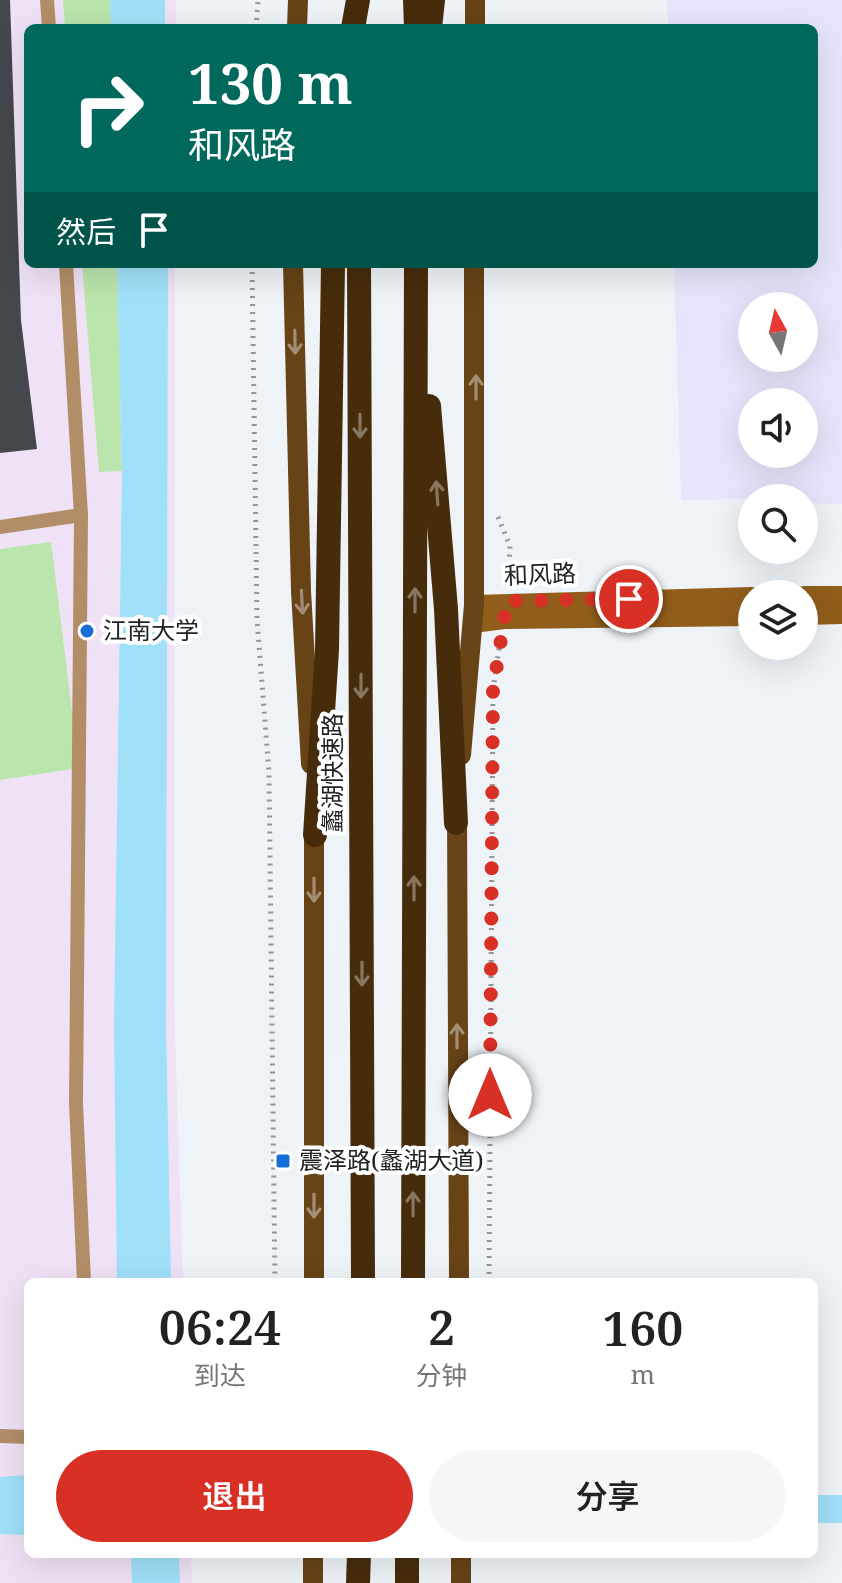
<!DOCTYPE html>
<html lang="zh">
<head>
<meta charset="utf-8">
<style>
	body { margin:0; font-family:"Noto Serif","Noto Sans SC",serif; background:#f6f6f6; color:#222; height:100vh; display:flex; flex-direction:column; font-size:30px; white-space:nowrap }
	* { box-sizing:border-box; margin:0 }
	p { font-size:26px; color:#767676 }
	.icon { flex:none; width:44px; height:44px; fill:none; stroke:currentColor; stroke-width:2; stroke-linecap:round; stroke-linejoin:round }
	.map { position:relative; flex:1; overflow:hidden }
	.details { position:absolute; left:24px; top:1278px; width:794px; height:280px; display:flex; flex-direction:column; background:#fff; border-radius:12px; box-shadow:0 8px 32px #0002 }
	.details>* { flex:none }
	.guide { position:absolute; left:24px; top:24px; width:794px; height:244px; border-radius:12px; box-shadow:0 8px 32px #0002; background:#00695c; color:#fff; overflow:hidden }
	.needle { width:52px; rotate:352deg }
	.fabs { position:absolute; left:738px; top:292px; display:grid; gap:16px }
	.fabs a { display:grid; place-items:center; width:80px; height:80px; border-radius:50%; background:#fff; box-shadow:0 8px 32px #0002; font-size:40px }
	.pin { position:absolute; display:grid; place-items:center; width:68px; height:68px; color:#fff; margin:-34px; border:4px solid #fff; border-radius:50%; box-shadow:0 2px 8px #0007 }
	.me { position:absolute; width:88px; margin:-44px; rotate:0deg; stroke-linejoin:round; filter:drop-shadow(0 0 6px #0008) }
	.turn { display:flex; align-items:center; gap:28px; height:168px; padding:0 32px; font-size:36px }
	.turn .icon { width:104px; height:104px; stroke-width:2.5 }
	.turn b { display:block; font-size:56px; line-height:68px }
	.then { display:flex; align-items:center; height:76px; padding:0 32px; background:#0003; gap:16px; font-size:30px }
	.eta { display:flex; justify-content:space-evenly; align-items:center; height:136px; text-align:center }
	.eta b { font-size:48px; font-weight:600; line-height:56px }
	.action { display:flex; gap:16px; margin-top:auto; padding:16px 32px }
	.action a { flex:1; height:92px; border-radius:48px; background:#d93025; color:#fff; font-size:32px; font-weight:600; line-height:92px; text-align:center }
	.action a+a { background:#f6f6f6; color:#222 }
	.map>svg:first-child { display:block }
	.education { fill:#f0e2f6 }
	.medical { fill:#e7e5fb; fill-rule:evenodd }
	.green { fill:#bae5ac }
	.water { fill:#a0e1f9 }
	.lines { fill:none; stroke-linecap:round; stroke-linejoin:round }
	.canal { stroke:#a0e1f9; stroke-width:28 }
	.building { fill:#44474b }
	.path { stroke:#929699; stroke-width:5; stroke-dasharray:2 6; stroke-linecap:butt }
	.lane { stroke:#b28e68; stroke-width:14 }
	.secondary { stroke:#915d1b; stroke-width:20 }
	.primary { stroke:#674316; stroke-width:20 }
	.highway { stroke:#472c0b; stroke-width:24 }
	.oneway { stroke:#a48e73 }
	.oneway2 { stroke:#877660 }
	.route { stroke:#d93025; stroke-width:14; stroke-dasharray:0 25.2 }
	.poi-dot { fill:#176ed8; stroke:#fff; stroke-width:3 }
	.labels { text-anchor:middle; stroke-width:8; stroke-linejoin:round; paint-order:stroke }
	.street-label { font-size:24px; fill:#212224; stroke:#fff }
	.poi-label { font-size:24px; fill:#212224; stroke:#fff; text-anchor:start }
</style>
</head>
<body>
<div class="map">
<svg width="842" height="1583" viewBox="0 0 842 1583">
	<rect width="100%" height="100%" fill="#eef3f7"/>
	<!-- education -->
	<polygon class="education" points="0,0 176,0 176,28 28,28 28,264 175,264 174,998 183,1282 28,1282 28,1554 191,1554 192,1583 0,1583"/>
	<!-- medical -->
	<path class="medical" d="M667,0H842V504L804,503V498L681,500L674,264H814V28H668ZM752,306H804V358H752ZM752,402H804V454H752Z"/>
	<!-- green -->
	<g class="green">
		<polygon points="63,0 110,0 111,28 65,28"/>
		<polygon points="82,264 117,264 122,471 99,472"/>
		<polygon points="51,542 79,768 0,780 0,549"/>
	</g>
	<!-- water -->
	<g class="water">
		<polygon points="110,0 165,0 165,28 111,28"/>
		<polygon points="117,264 168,264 166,1025 171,1282 117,1282 114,1025 122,471"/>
		<polygon points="28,1475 28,1535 0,1534 0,1477"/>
		<polygon points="131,1554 179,1554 180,1583 132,1583"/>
	</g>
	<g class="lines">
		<!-- canal -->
		<polyline class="canal" points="814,1509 842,1509"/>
	</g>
	<!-- building -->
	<polygon class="building" points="0,0 10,0 21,320 37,449 0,453"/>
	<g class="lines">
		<!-- path -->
		<g class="path">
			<polyline points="256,28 258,0"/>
			<polyline points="252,264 257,619 269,773 275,1282"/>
			<polyline points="498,517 510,546 508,584"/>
			<polyline points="489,1282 493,690 500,642"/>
		</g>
		<!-- lane -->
		<g class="lane">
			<polyline points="47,0 49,28"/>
			<polyline points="81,515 76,1103 84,1282"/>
			<polyline points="0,527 81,515 66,264"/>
			<polyline points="0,1436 28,1437"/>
		</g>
		<!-- secondary -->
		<g class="secondary">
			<polyline points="804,596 842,596"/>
			<polyline points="474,605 752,597"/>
			<polyline points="804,615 842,614"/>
			<polyline points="473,623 504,619 752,616"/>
		</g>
		<!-- primary -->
		<g class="primary">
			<polyline points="297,28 298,0"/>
			<polyline points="475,28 475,0"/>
			<polyline points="293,264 301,591 311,764"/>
			<polyline points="461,755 474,605 474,264"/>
			<polyline points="457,807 459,1282"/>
			<polyline points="314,1282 314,820"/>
			<polyline points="313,1554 313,1583"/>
			<polyline points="461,1554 461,1583"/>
		</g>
		<!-- highway -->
		<g class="highway">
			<polyline points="415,0 416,28"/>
			<polyline points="353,28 358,0"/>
			<polyline points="430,28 433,0"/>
			<polyline points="359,264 363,1282"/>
			<polyline points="429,406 446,609 456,823"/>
			<polyline points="315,835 327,650 333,264"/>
			<polyline points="413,1282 416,264"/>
			<polyline points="358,1583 359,1554"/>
			<polyline points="407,1583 407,1554"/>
		</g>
	</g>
	<!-- one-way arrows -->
	<defs><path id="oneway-shaft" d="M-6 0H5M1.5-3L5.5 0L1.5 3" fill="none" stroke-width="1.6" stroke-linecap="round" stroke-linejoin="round" transform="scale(2)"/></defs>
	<g class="oneway">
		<use href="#oneway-shaft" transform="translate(295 342) rotate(89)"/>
		<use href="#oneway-shaft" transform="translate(476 387) rotate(-90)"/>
		<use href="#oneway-shaft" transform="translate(302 602) rotate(87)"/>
		<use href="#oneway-shaft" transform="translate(314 890) rotate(90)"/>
		<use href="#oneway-shaft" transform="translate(457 1036) rotate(-90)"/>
		<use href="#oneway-shaft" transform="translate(314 1206) rotate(90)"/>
	</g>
	<g class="oneway2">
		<use href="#oneway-shaft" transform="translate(360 426) rotate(90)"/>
		<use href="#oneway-shaft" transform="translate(437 493) rotate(-94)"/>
		<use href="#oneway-shaft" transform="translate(415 600) rotate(-90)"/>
		<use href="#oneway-shaft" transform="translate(361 686) rotate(90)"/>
		<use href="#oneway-shaft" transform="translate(414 888) rotate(-90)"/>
		<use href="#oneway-shaft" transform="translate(362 974) rotate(90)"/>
		<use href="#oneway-shaft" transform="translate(413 1204) rotate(-90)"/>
	</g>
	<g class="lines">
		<!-- route -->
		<polyline class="route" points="490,1095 493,690 507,601 629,599"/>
	</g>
	<!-- markers -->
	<g class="poi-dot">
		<circle cx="87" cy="631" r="8"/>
		<rect x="275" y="1153" width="16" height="16" rx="4"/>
	</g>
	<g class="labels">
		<!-- street labels -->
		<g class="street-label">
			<text transform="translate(540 575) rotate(-2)" y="8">和风路</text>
			<text transform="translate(333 773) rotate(-90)" y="8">蠡湖快速路</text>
		</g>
		<!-- poi labels -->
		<g class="poi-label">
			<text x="103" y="639">江南大学</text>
			<text x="299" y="1169">震泽路(蠡湖大道)</text>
		</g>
	</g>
</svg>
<div class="fabs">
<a><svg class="needle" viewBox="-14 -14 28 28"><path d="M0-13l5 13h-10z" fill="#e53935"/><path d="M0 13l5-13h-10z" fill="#767676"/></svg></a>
<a><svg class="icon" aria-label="sound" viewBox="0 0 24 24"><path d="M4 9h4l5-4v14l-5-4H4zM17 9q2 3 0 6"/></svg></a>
<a><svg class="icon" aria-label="search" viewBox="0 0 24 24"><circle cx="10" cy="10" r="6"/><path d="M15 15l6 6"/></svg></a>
<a><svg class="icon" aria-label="layers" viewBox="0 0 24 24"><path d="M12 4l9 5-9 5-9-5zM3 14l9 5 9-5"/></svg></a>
</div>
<div class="pin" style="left:629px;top:599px;background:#d93025"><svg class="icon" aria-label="arrive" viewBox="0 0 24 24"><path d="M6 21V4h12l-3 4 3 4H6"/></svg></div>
<svg class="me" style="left:490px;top:1095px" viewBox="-20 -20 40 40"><circle r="19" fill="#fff"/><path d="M0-13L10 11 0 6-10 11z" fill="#d93025"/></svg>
<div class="guide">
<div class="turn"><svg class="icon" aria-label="right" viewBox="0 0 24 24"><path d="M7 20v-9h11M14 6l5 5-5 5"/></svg><div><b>130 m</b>和风路</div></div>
<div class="then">然后<svg class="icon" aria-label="arrive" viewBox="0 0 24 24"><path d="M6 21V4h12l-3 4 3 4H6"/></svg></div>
</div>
<section class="details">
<div class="eta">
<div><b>06:24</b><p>到达</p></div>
<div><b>2</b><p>分钟</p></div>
<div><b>160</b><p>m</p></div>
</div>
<div class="action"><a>退出</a><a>分享</a></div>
</section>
</div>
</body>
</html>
